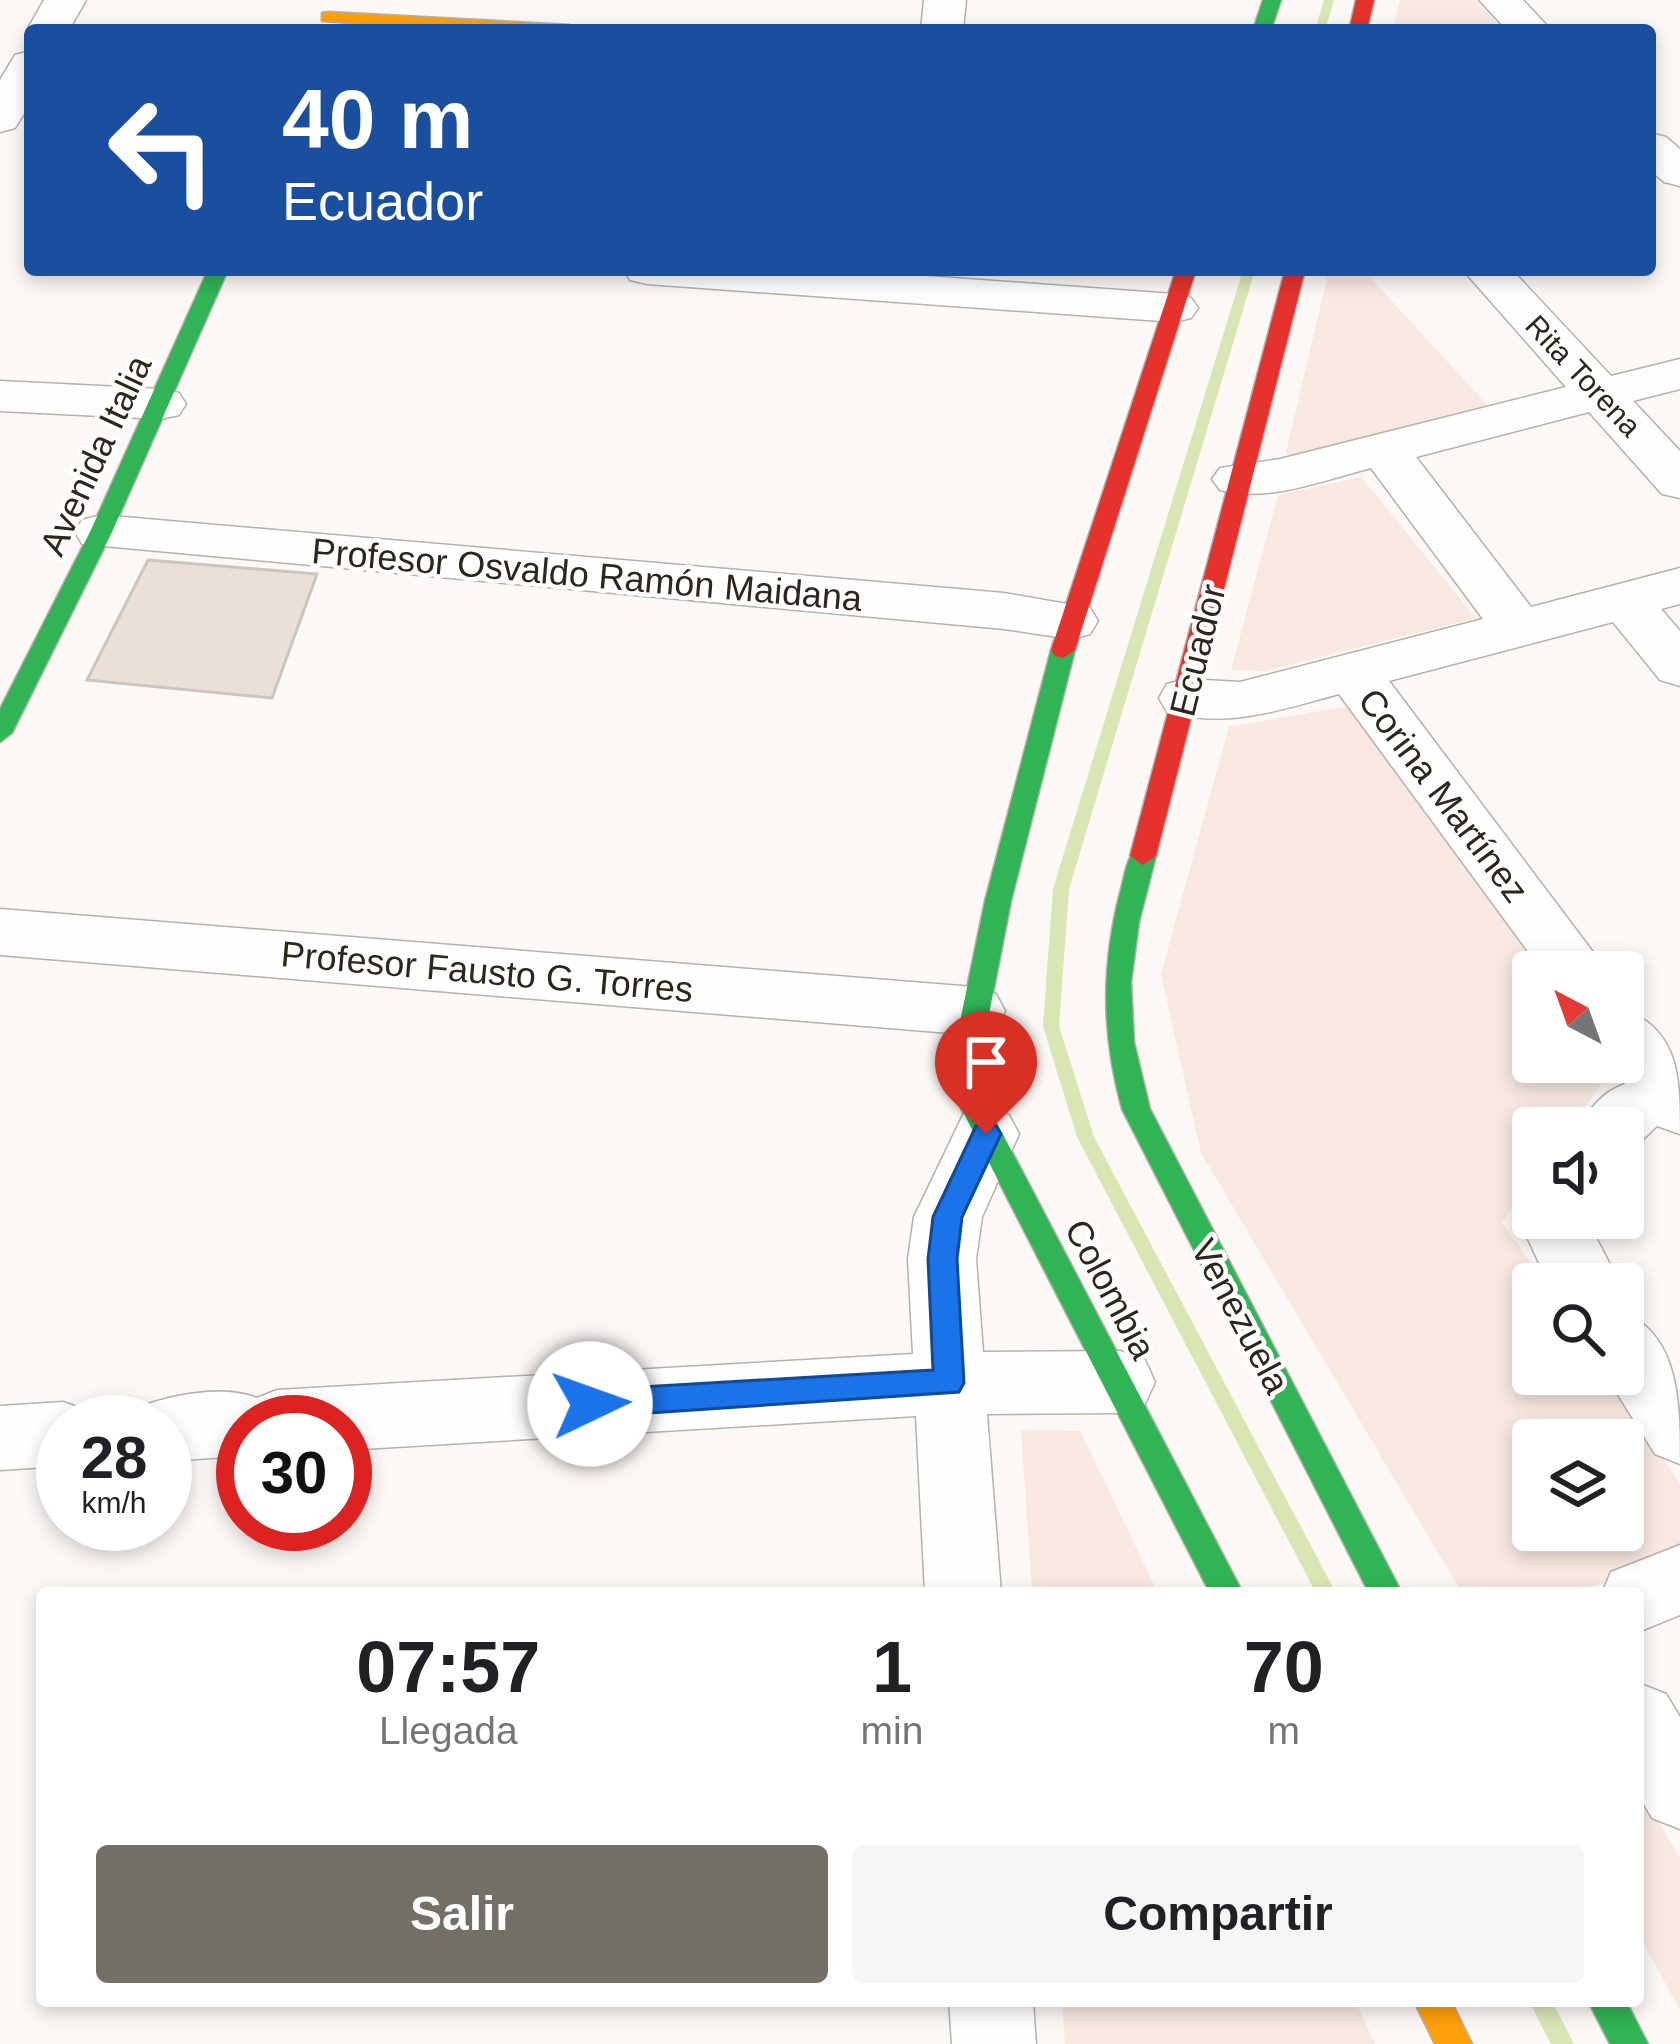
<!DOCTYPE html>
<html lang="es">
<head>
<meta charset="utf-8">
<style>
	body { margin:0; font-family:Helvetica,sans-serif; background:#f6f6f6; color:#202124; height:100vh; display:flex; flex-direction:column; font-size:45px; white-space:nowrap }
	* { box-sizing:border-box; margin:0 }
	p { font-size:39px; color:#757577 }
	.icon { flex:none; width:66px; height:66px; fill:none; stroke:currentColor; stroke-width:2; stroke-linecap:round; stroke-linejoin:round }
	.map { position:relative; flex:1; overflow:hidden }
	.details { position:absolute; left:36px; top:1587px; width:1608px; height:420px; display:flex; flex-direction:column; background:#fff; border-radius:12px; box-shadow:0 6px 18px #0003 }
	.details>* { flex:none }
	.hud { position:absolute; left:24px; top:24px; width:1632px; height:252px; border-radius:12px; box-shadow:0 6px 18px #0003; background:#1a4fa0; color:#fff; overflow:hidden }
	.needle { width:78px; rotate:319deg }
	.fabs { position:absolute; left:1512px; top:951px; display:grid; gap:24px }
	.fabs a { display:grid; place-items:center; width:132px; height:132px; border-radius:12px; background:#fff; box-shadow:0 6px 18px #0003; font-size:60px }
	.speed { position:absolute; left:36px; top:1395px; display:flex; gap:24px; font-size:60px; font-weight:700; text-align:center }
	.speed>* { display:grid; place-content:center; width:156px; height:156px; border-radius:50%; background:#fff; box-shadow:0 6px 18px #0003; line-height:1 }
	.speed small { font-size:30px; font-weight:400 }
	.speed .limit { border:18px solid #d22; background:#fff; color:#111 }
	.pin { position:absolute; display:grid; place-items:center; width:102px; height:102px; color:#fff; margin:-123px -51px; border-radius:50% 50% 50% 0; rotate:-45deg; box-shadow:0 0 12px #0007 }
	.pin .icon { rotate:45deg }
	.me { position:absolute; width:132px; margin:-66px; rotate:87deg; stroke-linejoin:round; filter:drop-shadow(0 0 9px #0008) }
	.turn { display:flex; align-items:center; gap:42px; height:252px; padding:0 60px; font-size:54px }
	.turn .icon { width:156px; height:156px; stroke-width:2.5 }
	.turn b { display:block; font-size:84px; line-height:102px }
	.eta { display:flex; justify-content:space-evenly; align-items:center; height:204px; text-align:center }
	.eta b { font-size:72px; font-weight:700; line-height:84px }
	.button { display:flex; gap:24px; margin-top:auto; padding:24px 60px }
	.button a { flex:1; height:138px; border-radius:12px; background:#757067; color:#fff; font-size:48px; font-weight:700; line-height:138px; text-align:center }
	.button a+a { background:#f6f6f6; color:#202124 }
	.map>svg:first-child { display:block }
	.green { fill:#f8e8e1; fill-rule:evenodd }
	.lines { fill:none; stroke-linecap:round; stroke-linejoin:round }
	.stream { fill:#dae5b4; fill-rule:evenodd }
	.building { fill:#eae0d8; stroke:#cbc5c0; stroke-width:3 }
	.street-casing { stroke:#b6b1aa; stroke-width:3 }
	.fast-casing { stroke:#b6b1aa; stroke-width:3 }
	.slow-casing { stroke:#b6b1aa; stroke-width:3 }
	.jam-casing { stroke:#b6b1aa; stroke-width:3 }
	.street { fill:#fefefe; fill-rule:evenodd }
	.fast { fill:#30b455; fill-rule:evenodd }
	.slow { fill:#ff9f0a; fill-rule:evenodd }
	.jam { fill:#e5322d; fill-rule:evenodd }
	.route { fill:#1a73e8; stroke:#114b97; stroke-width:3 }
	.labels { text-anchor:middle; stroke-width:9; stroke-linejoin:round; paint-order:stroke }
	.far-street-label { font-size:30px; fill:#2d261b; stroke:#fff }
	.street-label { font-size:36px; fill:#2d261b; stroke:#fff }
</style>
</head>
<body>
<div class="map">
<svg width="1680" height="2044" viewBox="0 0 1680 2044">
	<rect width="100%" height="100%" fill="#fbf8f5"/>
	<!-- green -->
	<g class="green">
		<polygon points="1400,0 1475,0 1505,30 1393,30"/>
		<polygon points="1329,270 1363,270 1489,407 1292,459 1286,452"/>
		<polygon points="1361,477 1476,618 1264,671 1231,670 1278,495"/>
		<path d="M1349,706L1547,972H1533V1062H1603L1607,1076L1569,1128H1533V1179L1502,1222L1545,1284H1533V1374H1606L1680,1484V1558L1572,1593H1462L1201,1153L1161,974L1229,727ZM1533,1440H1623V1530H1533Z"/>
		<polygon points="1021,1430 1080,1431 1158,1593 1032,1593"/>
		<polygon points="1638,1786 1680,1858 1680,2010 1638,1933"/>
		<polygon points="1062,2001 1355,2001 1375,2044 1065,2044"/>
	</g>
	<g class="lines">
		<!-- stream -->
		<g class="stream">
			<polygon points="1324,0 1334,0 1325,30 1315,30"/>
			<polygon points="1243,270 1255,270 1069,889 1059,1026 1094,1137 1336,1593 1316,1593 1077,1137 1043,1026 1053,889"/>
			<polygon points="1529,2001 1552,2001 1574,2044 1551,2044"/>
		</g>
	</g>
	<!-- building -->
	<polygon class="building" points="148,560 317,574 272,698 87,680"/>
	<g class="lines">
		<defs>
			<g id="street">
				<polygon points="44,0 86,0 69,30 30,30 30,34 27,30"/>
				<polygon points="924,0 966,0 963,30 921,30"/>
				<polygon points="1479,0 1523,0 1551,30 1507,30"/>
				<polygon points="30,51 30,104 15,128 0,132 0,80 15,55"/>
				<polygon points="1650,133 1666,137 1680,149 1680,186 1664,182 1650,170"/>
				<polygon points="624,270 843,270 1174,294 1191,298 1198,308 1191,318 1174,322 647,284 630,280"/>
				<path d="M1463,270H1512L1611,376L1680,359V389L1633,401L1680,451V498L1662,494L1589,412L1416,457L1531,607L1680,568V604L1661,609L1680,631V686L1660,680L1613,622L1389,681L1608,972H1543L1339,694C1280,710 1227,729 1167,712L1159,698L1167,684L1187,679L1240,682L1483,619L1371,468C1324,480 1268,503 1220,490L1212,479L1220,468L1280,459L1566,387Z"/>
				<polygon points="0,381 161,389 179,393 186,404 179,415 161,419 0,411"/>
				<polygon points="101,515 1004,593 1090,608 1098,621 1090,634 1071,639 1004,629 82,544 75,532 82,520"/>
				<polygon points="0,909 974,987 996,994 1005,1011 996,1028 974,1035 0,955"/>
				<path d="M1623,1009C1680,1030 1680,1079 1680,1134L1657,1126L1635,1147L1623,1151V1128H1579C1590,1107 1603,1092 1625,1084L1609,1062H1623Z"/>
				<path d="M986,1108L1009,1115L1019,1134L982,1217L976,1259L983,1352L1120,1351L1145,1360L1155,1382L1145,1404L1120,1413L987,1414L1001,1593H925L916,1416L345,1450V1422H243V1456L165,1461V1422H132L140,1407C173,1394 224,1385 257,1398L277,1390L913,1354L908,1259L914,1217L963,1115Z"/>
				<polygon points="1533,1197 1533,1218 1586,1218 1620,1284 1549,1284 1518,1218"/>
				<path d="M1623,1312C1680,1336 1680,1404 1680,1464L1655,1454L1605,1374H1623Z"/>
				<polygon points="63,1402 88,1411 93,1422 63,1422 63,1466 0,1470 0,1406"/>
				<polygon points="1680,1545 1680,1615 1638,1632 1638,1593 1602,1593 1611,1572"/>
				<polygon points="1638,1683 1666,1694 1680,1717 1680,1829 1652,1818 1638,1794"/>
				<polygon points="949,2001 1033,2001 1036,2044 952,2044"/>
			</g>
			<g id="fast">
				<polygon points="1263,0 1281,0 1271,30 1253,30"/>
				<polygon points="208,270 228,270 112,532 12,733 0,742 0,709 90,532"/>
				<polygon points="1063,642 1075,650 1011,901 980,1060 986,1102 1243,1593 1210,1593 958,1102 952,1060 985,901 1051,650"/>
				<path d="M1143,847L1156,856L1139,922L1131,982L1134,1042L1150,1109L1402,1593H1369L1122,1109C1101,1032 1101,963 1122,885C1126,870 1127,852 1143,847Z"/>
				<polygon points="1588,2001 1626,2001 1648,2044 1610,2044"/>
			</g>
			<g id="slow">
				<polygon points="328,12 570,25 579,30 471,30 322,21 322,13"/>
				<polygon points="1414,2001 1451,2001 1472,2044 1435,2044"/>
			</g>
			<g id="jam">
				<polygon points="1356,0 1374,0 1367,30 1349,30"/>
				<polygon points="1176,270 1196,270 1075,650 1063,658 1055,656 1051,650"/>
				<polygon points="1285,270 1305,270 1156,856 1143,865 1130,856"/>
			</g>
		</defs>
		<!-- street casing -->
		<use href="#street" class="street-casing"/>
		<!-- fast casing -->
		<use href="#fast" class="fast-casing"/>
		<!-- slow casing -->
		<use href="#slow" class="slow-casing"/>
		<!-- jam casing -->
		<use href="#jam" class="jam-casing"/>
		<!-- street -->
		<use href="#street" class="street"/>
		<!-- fast -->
		<use href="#fast" class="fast"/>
		<!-- slow -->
		<use href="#slow" class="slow"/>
		<!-- jam -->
		<use href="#jam" class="jam"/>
	</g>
	<!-- route -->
	<polygon class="route" points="986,1122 996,1126 1001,1134 962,1217 957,1259 964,1383 959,1392 590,1417 579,1413 575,1404 579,1394 590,1390 933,1370 928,1259 933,1217 976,1126"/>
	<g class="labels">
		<!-- far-street labels -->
		<g class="far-street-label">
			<text transform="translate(1583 376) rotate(47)" y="10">Rita Torena</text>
		</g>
		<!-- street labels -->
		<g class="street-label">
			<text transform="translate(95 455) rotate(-65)" y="13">Avenida Italia</text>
			<text transform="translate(587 574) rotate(5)" y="13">Profesor Osvaldo Ramón Maidana</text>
			<text transform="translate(1197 650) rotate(-76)" y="13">Ecuador</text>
			<text transform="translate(1444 795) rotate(53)" y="13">Corina Martínez</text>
			<text transform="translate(487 971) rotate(5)" y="13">Profesor Fausto G. Torres</text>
			<text transform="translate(1111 1289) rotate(62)" y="13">Colombia</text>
			<text transform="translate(1241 1316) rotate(62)" y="13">Venezuela</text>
		</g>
	</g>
</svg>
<div class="fabs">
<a><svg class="needle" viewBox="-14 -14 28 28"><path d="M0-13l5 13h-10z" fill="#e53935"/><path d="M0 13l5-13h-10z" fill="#757577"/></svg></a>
<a><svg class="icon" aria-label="sound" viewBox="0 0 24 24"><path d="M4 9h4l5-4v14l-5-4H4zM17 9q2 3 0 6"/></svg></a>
<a><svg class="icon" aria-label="search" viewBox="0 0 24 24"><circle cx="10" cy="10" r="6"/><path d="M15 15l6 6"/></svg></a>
<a><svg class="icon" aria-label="layers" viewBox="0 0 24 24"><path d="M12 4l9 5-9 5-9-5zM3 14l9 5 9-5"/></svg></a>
</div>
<div class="speed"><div>28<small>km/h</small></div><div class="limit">30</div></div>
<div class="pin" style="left:986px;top:1134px;background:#d93025"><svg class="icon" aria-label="arrive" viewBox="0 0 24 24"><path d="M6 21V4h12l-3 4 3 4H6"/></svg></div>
<svg class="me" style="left:590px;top:1404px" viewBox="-20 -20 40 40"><circle r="19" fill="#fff"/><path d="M0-13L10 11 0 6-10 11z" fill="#1a73e8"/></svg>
<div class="hud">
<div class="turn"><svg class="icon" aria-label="left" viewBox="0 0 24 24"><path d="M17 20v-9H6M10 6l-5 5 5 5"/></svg><div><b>40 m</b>Ecuador</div></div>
</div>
<section class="details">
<div class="eta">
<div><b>07:57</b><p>Llegada</p></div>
<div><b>1</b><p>min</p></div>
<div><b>70</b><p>m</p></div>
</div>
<div class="button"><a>Salir</a><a>Compartir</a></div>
</section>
</div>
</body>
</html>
